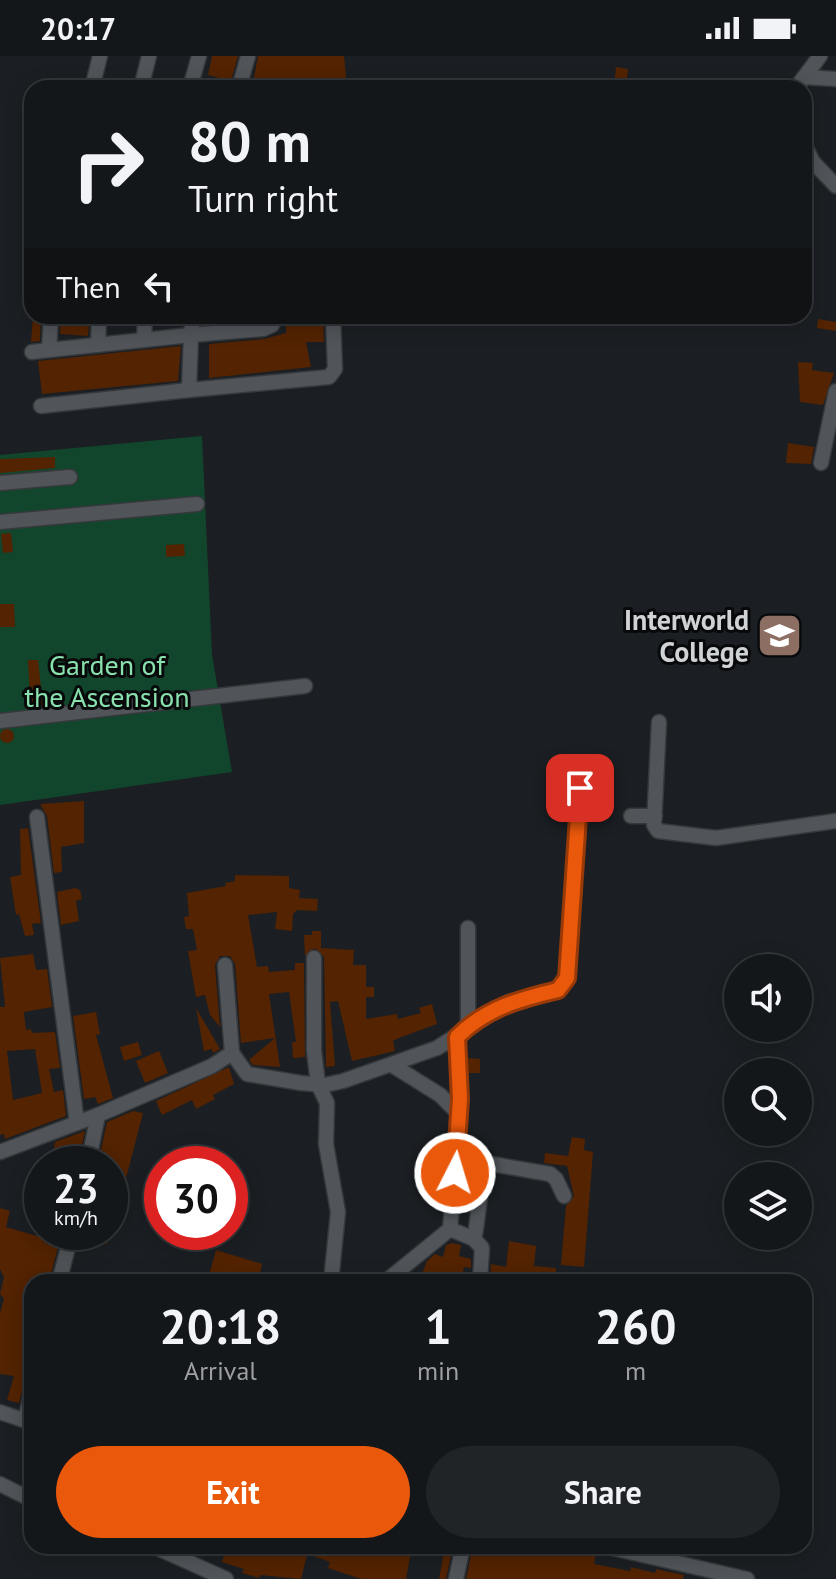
<!DOCTYPE html>
<html lang="en">
<head>
<meta charset="utf-8">
<style>
	body { margin:0; font-family:"PT Sans",sans-serif; background:#212427; color:#f1f3f6; height:100vh; display:flex; flex-direction:column; font-size:30px; white-space:nowrap }
	* { box-sizing:border-box; margin:0 }
	p { font-size:26px; color:#9d9fa2 }
	.icon { flex:none; width:44px; height:44px; fill:none; stroke:currentColor; stroke-width:2; stroke-linecap:round; stroke-linejoin:round }
	.map { position:relative; flex:1; overflow:hidden }
	.sheet { position:absolute; left:24px; top:1218px; width:788px; height:280px; display:flex; flex-direction:column; background:#14171a; border-radius:24px; box-shadow:0 4px 20px #0003,0 0 0 2px #333639 }
	.sheet>* { flex:none }
	.top-card { position:absolute; left:24px; top:24px; width:788px; height:244px; border-radius:24px; box-shadow:0 4px 20px #0003,0 0 0 2px #333639; background:#14171a; color:#f1f3f6; overflow:hidden }
	.tools { position:absolute; left:724px; top:898px; display:grid; gap:16px }
	.tools a { display:grid; place-items:center; width:88px; height:88px; border-radius:50%; background:#14171a; box-shadow:0 4px 20px #0003,0 0 0 2px #333639; font-size:40px }
	.speed { position:absolute; left:24px; top:1090px; display:flex; gap:16px; font-size:40px; font-weight:700; text-align:center }
	.speed>* { display:grid; place-content:center; width:104px; height:104px; border-radius:50%; background:#14171a; box-shadow:0 4px 20px #0003,0 0 0 2px #333639; line-height:1 }
	.speed small { font-size:20px; font-weight:400 }
	.speed .limit { border:12px solid #d22; background:#fff; color:#111 }
	.pin { position:absolute; display:grid; place-items:center; width:68px; height:68px; color:#fff; margin:-34px; border-radius:16px; box-shadow:0 4px 12px #0006 }
	.me { position:absolute; width:88px; margin:-44px; rotate:5deg; stroke-linejoin:round; filter:drop-shadow(0 0 6px #0008) }
	.turn { display:flex; align-items:center; gap:28px; height:168px; padding:0 32px; font-size:36px }
	.turn .icon { width:104px; height:104px; stroke-width:2.5 }
	.turn b { display:block; font-size:56px; line-height:68px }
	.then { display:flex; align-items:center; height:76px; padding:0 32px; background:#0003; gap:16px; font-size:30px }
	.eta { display:flex; justify-content:space-evenly; align-items:center; height:136px; text-align:center }
	.eta b { font-size:48px; font-weight:600; line-height:56px }
	.primary-button { display:flex; gap:16px; margin-top:auto; padding:16px 32px }
	.primary-button a { flex:1; height:92px; border-radius:48px; background:#ea580c; color:#fff; font-size:32px; font-weight:600; line-height:92px; text-align:center }
	.primary-button a+a { background:#212427; color:#f1f3f6 }
	.status { display:flex; justify-content:space-between; align-items:center; height:56px; padding:0 40px; background:#14171a; direction:ltr }
	.status svg { height:22px; fill:currentColor }
	.map>svg:first-child { display:block }
	.green { fill:#12462c }
	.building { fill:#532302; fill-rule:evenodd }
	.lines { fill:none; stroke-linecap:round; stroke-linejoin:round }
	.minor-casing { stroke:#36393c; stroke-width:17 }
	.minor { stroke:#51555a; stroke-width:14 }
	.route-casing { stroke:#983908; stroke-width:20 }
	.route { stroke:#ea580c; stroke-width:14 }
	.labels { text-anchor:middle; stroke-width:6; stroke-linejoin:round; paint-order:stroke }
	.poi-label { font-size:28px; font-weight:bold; fill:#d0d3d5; stroke:#07090a; text-anchor:end }
	.park-label { font-size:28px; fill:#89e1ad; stroke:#07090a }
</style>
</head>
<body>
<div class="status"><b>20:17</b><svg viewBox="0 0 49 12"><path d="M0 12V9h3v3zM5 12V6h3v6zM10 12V3h3v9zM15 12V0h3v12zM26 1h20v11H26zM47 4h2v5h-2z"/></svg></div>
<div class="map">
<svg width="836" height="1523" viewBox="0 0 836 1523">
	<rect width="100%" height="100%" fill="#1b1f23"/>
	<!-- green -->
	<polygon class="green" points="202,380 212,599 232,716 0,749 0,399"/>
	<!-- building -->
	<g class="building">
		<polygon points="212,0 238,0 229,32 221,32 223,23 208,19"/>
		<polygon points="258,0 344,0 347,32 252,32"/>
		<polygon points="616,11 628,13 626,32 614,31"/>
		<polygon points="33,260 41,260 40,285 31,286"/>
		<polygon points="286,260 323,260 324,286 306,286 311,311 209,322 209,288 264,283 286,277"/>
		<polygon points="818,263 836,266 836,275 817,272"/>
		<polygon points="61,265 89,268 88,280 60,278"/>
		<polygon points="181,290 178,325 42,338 38,305"/>
		<polygon points="798,306 813,307 812,314 834,317 823,349 800,346"/>
		<polygon points="788,387 814,391 811,408 786,407"/>
		<polygon points="55,401 55,412 0,417 0,403"/>
		<polygon points="11,477 13,496 3,497 1,478"/>
		<polygon points="184,488 185,500 166,501 166,489"/>
		<polygon points="0,548 14,548 15,571 0,571"/>
		<polygon points="28,604 38,604 43,650 25,652 24,642 30,641"/>
		<circle cx="7" cy="680" r="7"/>
		<polygon points="84,745 84,787 61,791 62,816 54,817 47,760 40,748"/>
		<polygon points="28,772 41,867 32,868 34,879 25,880 19,858 16,859 10,821 21,819 20,773"/>
		<polygon points="235,819 289,820 289,832 300,834 299,842 318,843 317,855 297,854 293,858 292,875 275,873 277,856 248,859 257,911 268,910 269,916 295,914 295,907 304,907 305,1001 293,1002 292,986 296,986 289,936 269,938 280,1011 253,1009 249,1004 275,982 241,987 235,908 230,900 220,900 215,909 220,971 210,959 205,939 196,941 188,895 197,894 193,873 186,873 184,861 189,860 187,837 226,830 225,827 235,825"/>
		<polygon points="75,832 80,834 82,843 76,845 79,865 61,869 57,836"/>
		<polygon points="312,875 321,875 321,892 354,894 353,909 366,909 366,931 374,931 374,941 366,941 366,963 397,958 398,963 421,957 419,952 432,948 437,968 399,982 393,985 395,995 352,1005 338,945 330,946 335,1010 326,1011 324,901 315,892 305,900 304,879 312,879"/>
		<path d="M33,898L36,914L47,913L52,951L24,956L26,974L31,973L32,977L55,976L60,1012L49,1013L54,1036L63,1034L66,1060L5,1083L4,1078L0,1079V951H5L0,902ZM35,993L42,1037L13,1044L7,995Z"/>
		<polygon points="196,952 220,993 213,997 212,993 204,995"/>
		<polygon points="96,956 100,978 96,979 113,1042 98,1048 95,1041 84,1043 73,960"/>
		<polygon points="138,986 142,999 124,1005 120,991"/>
		<polygon points="159,995 168,1017 145,1027 136,1005"/>
		<polygon points="468,1002 480,1003 480,1017 468,1017"/>
		<polygon points="229,1011 234,1028 213,1039 215,1043 196,1053 192,1044 162,1059 156,1045"/>
		<polygon points="133,1055 143,1057 118,1153 110,1151 110,1108 98,1108 107,1066"/>
		<polygon points="85,1075 78,1108 51,1108 55,1086"/>
		<polygon points="572,1081 585,1083 584,1094 593,1096 584,1211 561,1209 566,1150 574,1140 567,1110 544,1107 545,1097 568,1100"/>
		<polygon points="0,1152 10,1155 6,1171 37,1180 38,1176 62,1176 49,1226 32,1226 32,1320 23,1332 19,1347 7,1344 14,1320 0,1318 0,1257 4,1243 0,1238 4,1221 0,1213"/>
		<polygon points="82,1176 111,1176 107,1188 81,1181"/>
		<polygon points="509,1185 536,1190 534,1210 556,1212 555,1226 490,1226 491,1208 506,1211"/>
		<polygon points="452,1187 461,1189 459,1200 471,1203 471,1212 464,1211 461,1226 419,1226 427,1205 435,1198 443,1201 446,1189"/>
		<polygon points="216,1194 262,1208 258,1226 207,1226"/>
		<polygon points="227,1490 288,1490 308,1495 301,1523 260,1519 259,1522 242,1517 244,1513 222,1506"/>
		<polygon points="310,1490 412,1490 406,1523 361,1523 328,1512 330,1506 308,1498"/>
		<polygon points="445,1490 453,1490 446,1523 439,1523"/>
		<polygon points="473,1490 525,1490 524,1495 552,1500 553,1490 572,1491 596,1496 594,1508 630,1515 631,1511 655,1517 656,1513 684,1519 683,1523 466,1523"/>
	</g>
	<g class="lines">
		<defs>
			<g id="minor">
				<polyline points="804,21 836,23"/>
				<polyline points="92,32 100,0"/>
				<polyline points="141,32 149,0"/>
				<polyline points="190,32 199,0"/>
				<polyline points="239,32 248,0"/>
				<polyline points="796,32 820,0"/>
				<polyline points="804,88 813,106 836,130"/>
				<polyline points="51,260 49,294 191,279 193,260"/>
				<polyline points="275,260 272,269 263,273 191,279 189,334 329,321 335,313 333,260"/>
				<polyline points="144,284 145,260"/>
				<polyline points="98,289 99,260"/>
				<polyline points="32,296 49,294"/>
				<polyline points="41,350 189,334"/>
				<polyline points="821,407 836,335"/>
				<polyline points="0,427 70,421"/>
				<polyline points="0,466 197,448"/>
				<polyline points="0,665 305,630"/>
				<polyline points="659,666 654,769 658,775 716,782 836,765"/>
				<polyline points="631,760 655,760"/>
				<polyline points="37,761 77,1067"/>
				<polyline points="314,902 314,995 318,1028 327,1047 326,1088 338,1156 331,1226"/>
				<polyline points="468,970 468,872"/>
				<polyline points="232,997 247,1018 301,1027 325,1029 343,1025 437,992 509,946 558,934 567,922 580,732"/>
				<polyline points="392,1009 440,1039 459,1058"/>
				<polyline points="0,1096 98,1059"/>
				<polyline points="88,1108 98,1059 212,1010 232,997 225,909"/>
				<polyline points="450,1173 474,1183 482,1192 480,1226"/>
				<path d="M474,1183C479,1165 479,1116 492,1108L550,1118L556,1123L564,1140"/>
				<polyline points="59,1226 72,1176"/>
				<polyline points="385,1226 450,1173 459,1072 457,981"/>
				<polyline points="0,1356 32,1367"/>
				<polyline points="25,1364 32,1335"/>
				<polyline points="0,1428 32,1444"/>
				<polyline points="153,1490 226,1523"/>
				<polyline points="604,1490 747,1523"/>
				<polyline points="456,1523 463,1490"/>
			</g>
		</defs>
		<!-- minor casing -->
		<use href="#minor" class="minor-casing"/>
		<!-- minor -->
		<use href="#minor" class="minor"/>
	</g>
	<g class="lines">
		<defs>
			<path id="route" d="M455,1117L460,1043L457,981C486,952 520,943 558,934L567,922L580,732"/>
		</defs>
		<!-- route casing -->
		<use href="#route" class="route-casing"/>
		<!-- route -->
		<use href="#route" class="route"/>
	</g>
	<!-- icons -->
	<defs>
		<symbol id="university-square" viewBox="-11 -11 22 22"><rect x="-9" y="-9" width="18" height="18" rx="4" fill="#8d6e63" stroke="#07090a"/><path d="M0-5L7-2L0 1L-7-2ZM-4 1L0 2.5L4 1V4Q0 6-4 4Z" fill="#fff"/></symbol>
	</defs>
	<g fill-rule="evenodd">
		<use href="#university-square" x="754" y="554" width="51" height="51"/>
	</g>
	<g class="labels">
		<!-- poi labels -->
		<g class="poi-label">
			<text x="749" y="574">Interworld<tspan x="749" dy="32">College</tspan></text>
		</g>
		<!-- park labels -->
		<g class="park-label">
			<text x="107" y="619">Garden of<tspan x="107" dy="32">the Ascension</tspan></text>
		</g>
	</g>
</svg>
<div class="tools">
<a><svg class="icon" aria-label="sound" viewBox="0 0 24 24"><path d="M4 9h4l5-4v14l-5-4H4zM17 9q2 3 0 6"/></svg></a>
<a><svg class="icon" aria-label="search" viewBox="0 0 24 24"><circle cx="10" cy="10" r="6"/><path d="M15 15l6 6"/></svg></a>
<a><svg class="icon" aria-label="layers" viewBox="0 0 24 24"><path d="M12 4l9 5-9 5-9-5zM3 14l9 5 9-5"/></svg></a>
</div>
<div class="speed"><div>23<small>km/h</small></div><div class="limit">30</div></div>
<div class="pin" style="left:580px;top:732px;background:#d93025"><svg class="icon" aria-label="arrive" viewBox="0 0 24 24"><path d="M6 21V4h12l-3 4 3 4H6"/></svg></div>
<svg class="me" style="left:455px;top:1117px" viewBox="-20 -20 40 40"><circle r="17" fill="#ea580c" stroke="#fff" stroke-width="3"/><path d="M0-11L8 9 0 5-8 9z" fill="#fff"/></svg>
<div class="top-card">
<div class="turn"><svg class="icon" aria-label="right" viewBox="0 0 24 24"><path d="M7 20v-9h11M14 6l5 5-5 5"/></svg><div><b>80 m</b>Turn right</div></div>
<div class="then">Then<svg class="icon" aria-label="left" viewBox="0 0 24 24"><path d="M17 20v-9H6M10 6l-5 5 5 5"/></svg></div>
</div>
<section class="sheet">
<div class="eta">
<div><b>20:18</b><p>Arrival</p></div>
<div><b>1</b><p>min</p></div>
<div><b>260</b><p>m</p></div>
</div>
<div class="primary-button"><a>Exit</a><a>Share</a></div>
</section>
</div>
</body>
</html>
